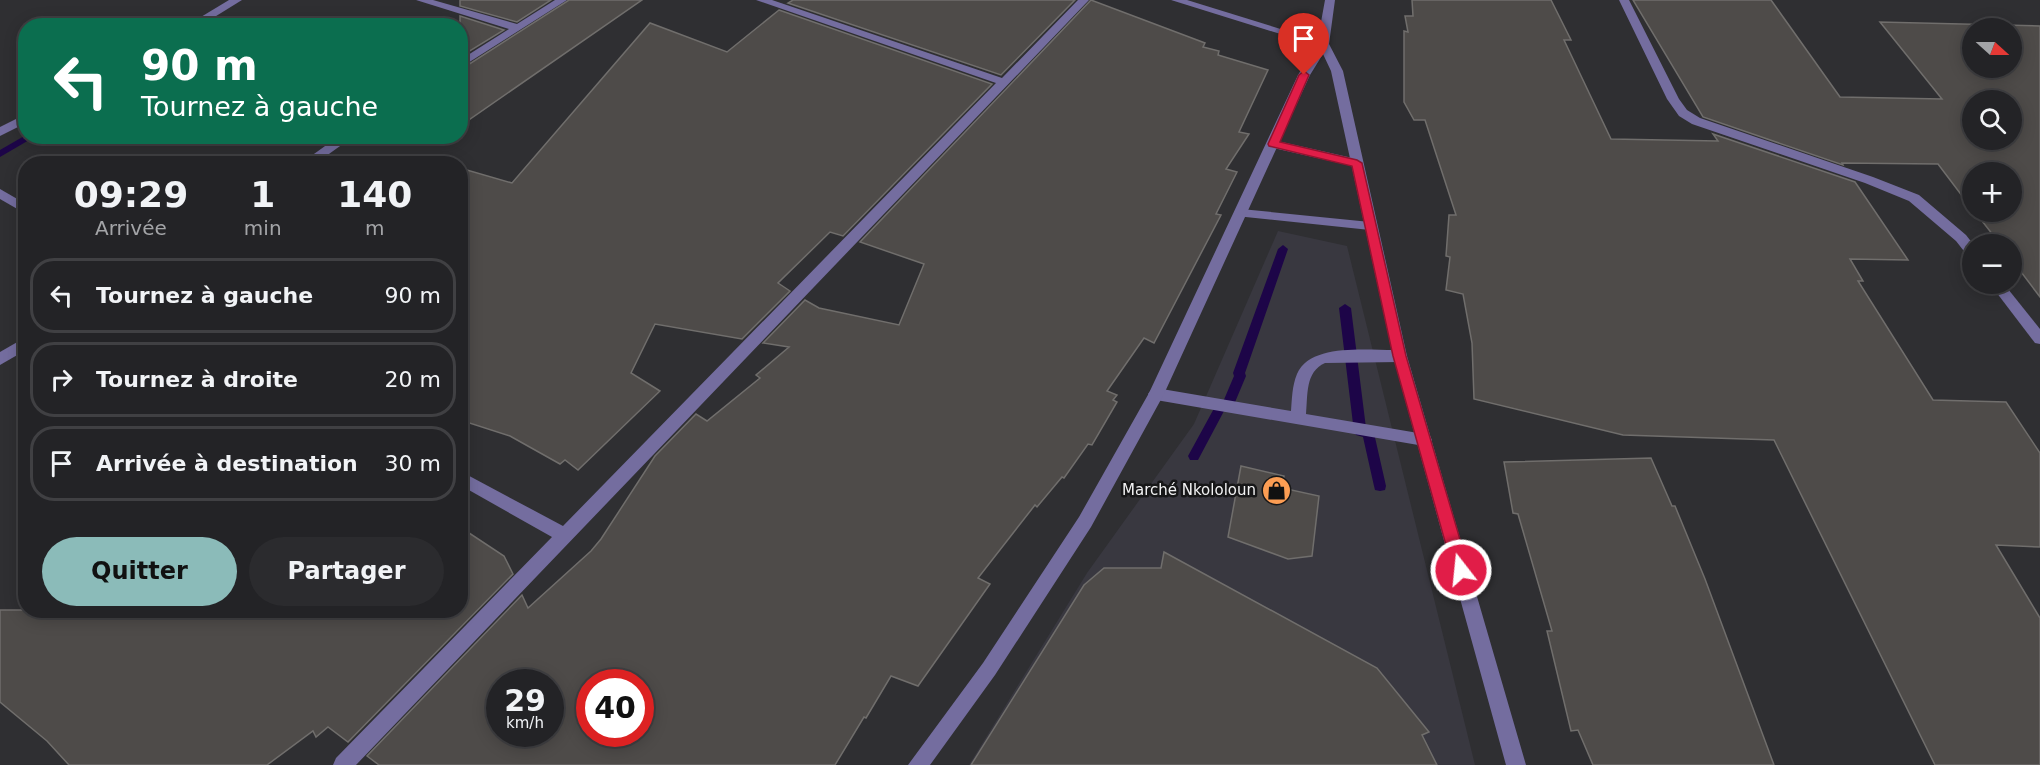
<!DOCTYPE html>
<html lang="fr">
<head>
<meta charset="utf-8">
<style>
	body { margin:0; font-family:"DejaVu Sans",sans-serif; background:#2b2b2e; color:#f1f3f6; height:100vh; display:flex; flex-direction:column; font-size:22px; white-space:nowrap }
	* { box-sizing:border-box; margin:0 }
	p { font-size:20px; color:#a3a4a7 }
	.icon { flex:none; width:33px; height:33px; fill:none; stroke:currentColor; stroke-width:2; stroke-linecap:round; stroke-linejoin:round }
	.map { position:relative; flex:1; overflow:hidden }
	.panel { position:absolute; left:18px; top:156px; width:450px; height:462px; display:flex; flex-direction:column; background:#232326; border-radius:24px; box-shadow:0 3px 15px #0003,0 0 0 2px #404043 }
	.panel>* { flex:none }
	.hud { position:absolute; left:18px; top:18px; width:450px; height:126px; border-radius:24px; box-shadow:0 3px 15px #0003,0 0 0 2px #404043; background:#0b6e4f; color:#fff; overflow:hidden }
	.needle { width:39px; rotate:111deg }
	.fabs { position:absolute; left:1962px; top:18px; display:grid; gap:12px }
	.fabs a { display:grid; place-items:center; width:60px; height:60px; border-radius:50%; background:#232326; box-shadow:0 3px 15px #0003,0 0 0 2px #404043; font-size:30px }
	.speed { position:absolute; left:486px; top:669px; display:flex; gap:12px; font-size:30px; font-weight:700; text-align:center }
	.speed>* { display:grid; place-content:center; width:78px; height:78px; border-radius:50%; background:#232326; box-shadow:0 3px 15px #0003,0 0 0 2px #404043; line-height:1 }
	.speed small { font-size:15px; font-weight:400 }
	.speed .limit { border:9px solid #d22; background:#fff; color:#111 }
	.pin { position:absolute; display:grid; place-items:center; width:51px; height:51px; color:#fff; margin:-62px -26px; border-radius:50% 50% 50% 0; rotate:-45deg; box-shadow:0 0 6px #0007 }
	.pin .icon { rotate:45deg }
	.me { position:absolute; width:66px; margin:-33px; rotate:344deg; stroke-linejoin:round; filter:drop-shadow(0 0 4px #0008) }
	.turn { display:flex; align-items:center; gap:21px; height:126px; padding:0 24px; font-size:27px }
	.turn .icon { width:78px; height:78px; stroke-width:2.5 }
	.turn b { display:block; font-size:42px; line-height:51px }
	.eta { display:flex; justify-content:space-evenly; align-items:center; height:102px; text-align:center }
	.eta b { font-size:36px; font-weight:800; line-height:42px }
	.button { display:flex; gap:12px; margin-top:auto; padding:12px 24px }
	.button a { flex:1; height:69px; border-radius:36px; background:#8bbbb9; color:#111; font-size:24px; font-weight:800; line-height:69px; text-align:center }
	.button a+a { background:#2b2b2e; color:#f1f3f6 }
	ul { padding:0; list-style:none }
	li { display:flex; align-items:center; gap:18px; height:75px; margin:0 12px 9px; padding:0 12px; border:3px solid #404043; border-radius:24px }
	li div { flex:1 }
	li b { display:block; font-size:22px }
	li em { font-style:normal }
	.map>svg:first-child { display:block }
	.built { fill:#393840 }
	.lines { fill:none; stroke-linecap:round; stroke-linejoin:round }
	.stream { fill:#1d0548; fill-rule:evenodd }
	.building { fill:#4e4b49; stroke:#706e6c; stroke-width:1.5; fill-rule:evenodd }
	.service { fill:#746d9f; fill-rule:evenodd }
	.minor { fill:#746d9f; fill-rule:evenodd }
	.tertiary { fill:#746d9f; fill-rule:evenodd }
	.route { fill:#e11d48; stroke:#92132f; stroke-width:1.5 }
	.labels { text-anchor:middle; stroke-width:5; stroke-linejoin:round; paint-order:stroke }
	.poi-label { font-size:15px; fill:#f2f2f3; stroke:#171718; text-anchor:end }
</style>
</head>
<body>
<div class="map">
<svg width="2040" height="765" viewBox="0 0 2040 765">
	<rect width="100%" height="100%" fill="#2f2f32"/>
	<!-- built -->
	<polygon class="built" points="1278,231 1347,246 1475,765 969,765 1087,573 1194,424"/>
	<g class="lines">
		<!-- stream -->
		<g class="stream">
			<polygon points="26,135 36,136 0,157 0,150"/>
			<polygon points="1283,245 1288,249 1245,373 1246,376 1233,407 1231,410 1224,411 1198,460 1190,460 1188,456 1217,403 1223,402 1234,376 1233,373 1278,249"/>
			<polygon points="1345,304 1351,308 1366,428 1372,429 1374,433 1386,486 1385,490 1380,491 1375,490 1374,486 1363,437 1356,435 1354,432 1339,308"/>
		</g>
	</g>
	<!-- building -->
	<g class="building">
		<polygon points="460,0 551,0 517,22 460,6"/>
		<polygon points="569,0 642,0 460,126 460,70"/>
		<polygon points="793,0 1075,0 1001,75 788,3"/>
		<path d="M1091,0L1205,43L1203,47L1219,51L1218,55L1268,70L1239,132L1249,134L1226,169L1237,172L1216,214L1221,215L1154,343L1144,338L1107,391L1117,395L1113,400L1117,402L1092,445L1088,444L1064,478L1062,477L1037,507L1035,505L978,578L990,584L918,686L891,676L866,718L864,717L835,765H379L367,756L522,595L528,608L591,551L601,539L655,456L696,414L707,421L760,378L756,375L789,347L763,343L805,300L819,308L899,325L924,264L860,242ZM500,682H550V734H500ZM590,682H640V734H590Z"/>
		<polygon points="1412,0 1551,0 1571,40 1564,40 1611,139 1718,141 1713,134 1855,182 1908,260 1850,259 1863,281 1858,281 1933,400 2006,402 2040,453 2040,547 1996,545 2040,618 2040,765 1935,765 1774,440 1623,435 1474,399 1472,343 1463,294 1446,290 1450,257 1446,256 1449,215 1456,215 1425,120 1414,120 1404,102 1404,31 1408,32 1405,16 1413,16"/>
		<path d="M1633,0H1771L1840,97L1942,99L1880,22L2040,26V297L2012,260V244H2000L1975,212H2012V172H1972V209L1938,164L1842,163L1843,165L1703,117ZM1972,28H2012V68H1972ZM1972,100H2012V140H1972Z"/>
		<polygon points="779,10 992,84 843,236 830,232 778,283 790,291 742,339 655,324 631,373 660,391 578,470 565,460 560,464 510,436 460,420 460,168 512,183 650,23 727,52"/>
		<polygon points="460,16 504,30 460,57"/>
		<polygon points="1651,458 1672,506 1675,506 1705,579 1774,765 1593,765 1578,730 1571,731 1547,631 1552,631 1518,514 1513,513 1504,462"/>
		<polygon points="1241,466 1284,476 1282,488 1319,496 1312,556 1288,559 1228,537"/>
		<polygon points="460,527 504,556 513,574 348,742 328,727 316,737 313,731 267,765 69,765 47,741 0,702 0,610 460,610"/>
		<polygon points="1164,552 1377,668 1429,732 1422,735 1437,765 971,765 1084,585 1104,568 1161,568"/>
	</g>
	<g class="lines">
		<!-- service -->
		<g class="service">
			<polygon points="1619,0 1629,0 1679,99 1687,110 1700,118 1873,177 1919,195 1966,235 1973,244 1972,257 1967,255 1956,241 1909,201 1865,183 1692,124 1679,116 1667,99"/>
			<polygon points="1273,140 1357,159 1363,163 1357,167 1269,147 1267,144"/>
			<polygon points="1241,209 1370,222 1377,226 1370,230 1236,216 1234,213 1236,210"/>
			<polygon points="1990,284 2004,284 2040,329 2040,344 2035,343"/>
			<path d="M1400,350L1405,352L1407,356L1405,360L1400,362L1325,363C1305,372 1308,395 1306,414L1424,434L1430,436L1432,440L1430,444L1424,446L1156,400L1151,398L1148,394L1151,390L1156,388L1291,411C1292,399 1292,386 1297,374C1311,342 1370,351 1400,350Z"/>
		</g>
		<!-- minor -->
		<g class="minor">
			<polygon points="416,0 433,0 517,24 555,0 567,0 460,68 460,60 509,29"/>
			<polygon points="756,0 772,0 1002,78 1078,0 1089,0 356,765 333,765 336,758 552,537 460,485 460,471 563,526 996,83"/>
			<polygon points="1171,0 1187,0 1329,44 1323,47 1319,46"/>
			<polygon points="339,136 354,136 315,164 300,164"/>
			<polygon points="0,189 26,204 26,214 0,199"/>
			<polygon points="26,337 26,350 0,365 0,352"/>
		</g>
		<!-- tertiary -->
		<g class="tertiary">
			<polygon points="229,0 242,0 200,26 186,26"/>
			<polygon points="1325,0 1335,0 1329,44 1343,71 1407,356 1526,765 1506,765 1393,356 1331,71 1323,54 1310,75 1164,394 1091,527 995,675 930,765 908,765 983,663 1079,517 1149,393 1298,75 1317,44"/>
			<polygon points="26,114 26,123 0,136 0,127"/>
		</g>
	</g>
	<!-- route -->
	<polygon class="route" points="1304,71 1309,75 1280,142 1357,160 1362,163 1406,356 1469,570 1467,575 1461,577 1455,575 1453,570 1393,356 1352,166 1269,146 1268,144 1299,75"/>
	<!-- icons -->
	<defs>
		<symbol id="shop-disc" viewBox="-11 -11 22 22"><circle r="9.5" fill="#fc9d53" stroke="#171718"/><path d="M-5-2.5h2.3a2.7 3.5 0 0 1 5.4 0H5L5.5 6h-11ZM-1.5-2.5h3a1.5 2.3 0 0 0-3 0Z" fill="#111"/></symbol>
	</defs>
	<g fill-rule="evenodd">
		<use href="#shop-disc" x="1260" y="474" width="33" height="33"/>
	</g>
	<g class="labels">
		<!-- poi labels -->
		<g class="poi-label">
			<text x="1256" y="495">Marché Nkololoun</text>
		</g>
	</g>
</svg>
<div class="fabs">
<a><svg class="needle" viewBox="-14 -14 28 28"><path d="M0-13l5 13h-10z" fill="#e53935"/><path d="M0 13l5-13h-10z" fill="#a3a4a7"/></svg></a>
<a><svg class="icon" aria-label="search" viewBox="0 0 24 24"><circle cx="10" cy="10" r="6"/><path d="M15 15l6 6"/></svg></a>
<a>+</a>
<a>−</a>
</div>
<div class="speed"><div>29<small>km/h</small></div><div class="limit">40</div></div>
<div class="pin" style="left:1304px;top:75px;background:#d93025"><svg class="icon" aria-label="arrive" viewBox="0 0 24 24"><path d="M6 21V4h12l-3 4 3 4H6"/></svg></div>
<svg class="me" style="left:1461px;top:570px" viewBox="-20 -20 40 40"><circle r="17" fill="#e11d48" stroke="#fff" stroke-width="3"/><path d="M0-11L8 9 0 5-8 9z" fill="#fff"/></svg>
<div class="hud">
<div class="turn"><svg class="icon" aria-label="left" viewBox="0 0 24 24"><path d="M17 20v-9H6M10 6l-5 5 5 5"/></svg><div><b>90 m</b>Tournez à gauche</div></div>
</div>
<section class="panel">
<div class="eta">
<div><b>09:29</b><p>Arrivée</p></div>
<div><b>1</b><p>min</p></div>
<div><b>140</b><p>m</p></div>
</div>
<ul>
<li><svg class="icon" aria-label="left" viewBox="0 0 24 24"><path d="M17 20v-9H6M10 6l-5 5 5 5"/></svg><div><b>Tournez à gauche</b></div><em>90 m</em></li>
<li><svg class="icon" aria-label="right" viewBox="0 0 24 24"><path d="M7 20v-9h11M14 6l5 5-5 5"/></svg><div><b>Tournez à droite</b></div><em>20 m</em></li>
<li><svg class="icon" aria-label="arrive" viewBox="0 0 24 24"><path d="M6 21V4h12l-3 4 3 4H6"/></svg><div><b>Arrivée à destination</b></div><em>30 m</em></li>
</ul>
<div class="button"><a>Quitter</a><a>Partager</a></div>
</section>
</div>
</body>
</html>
